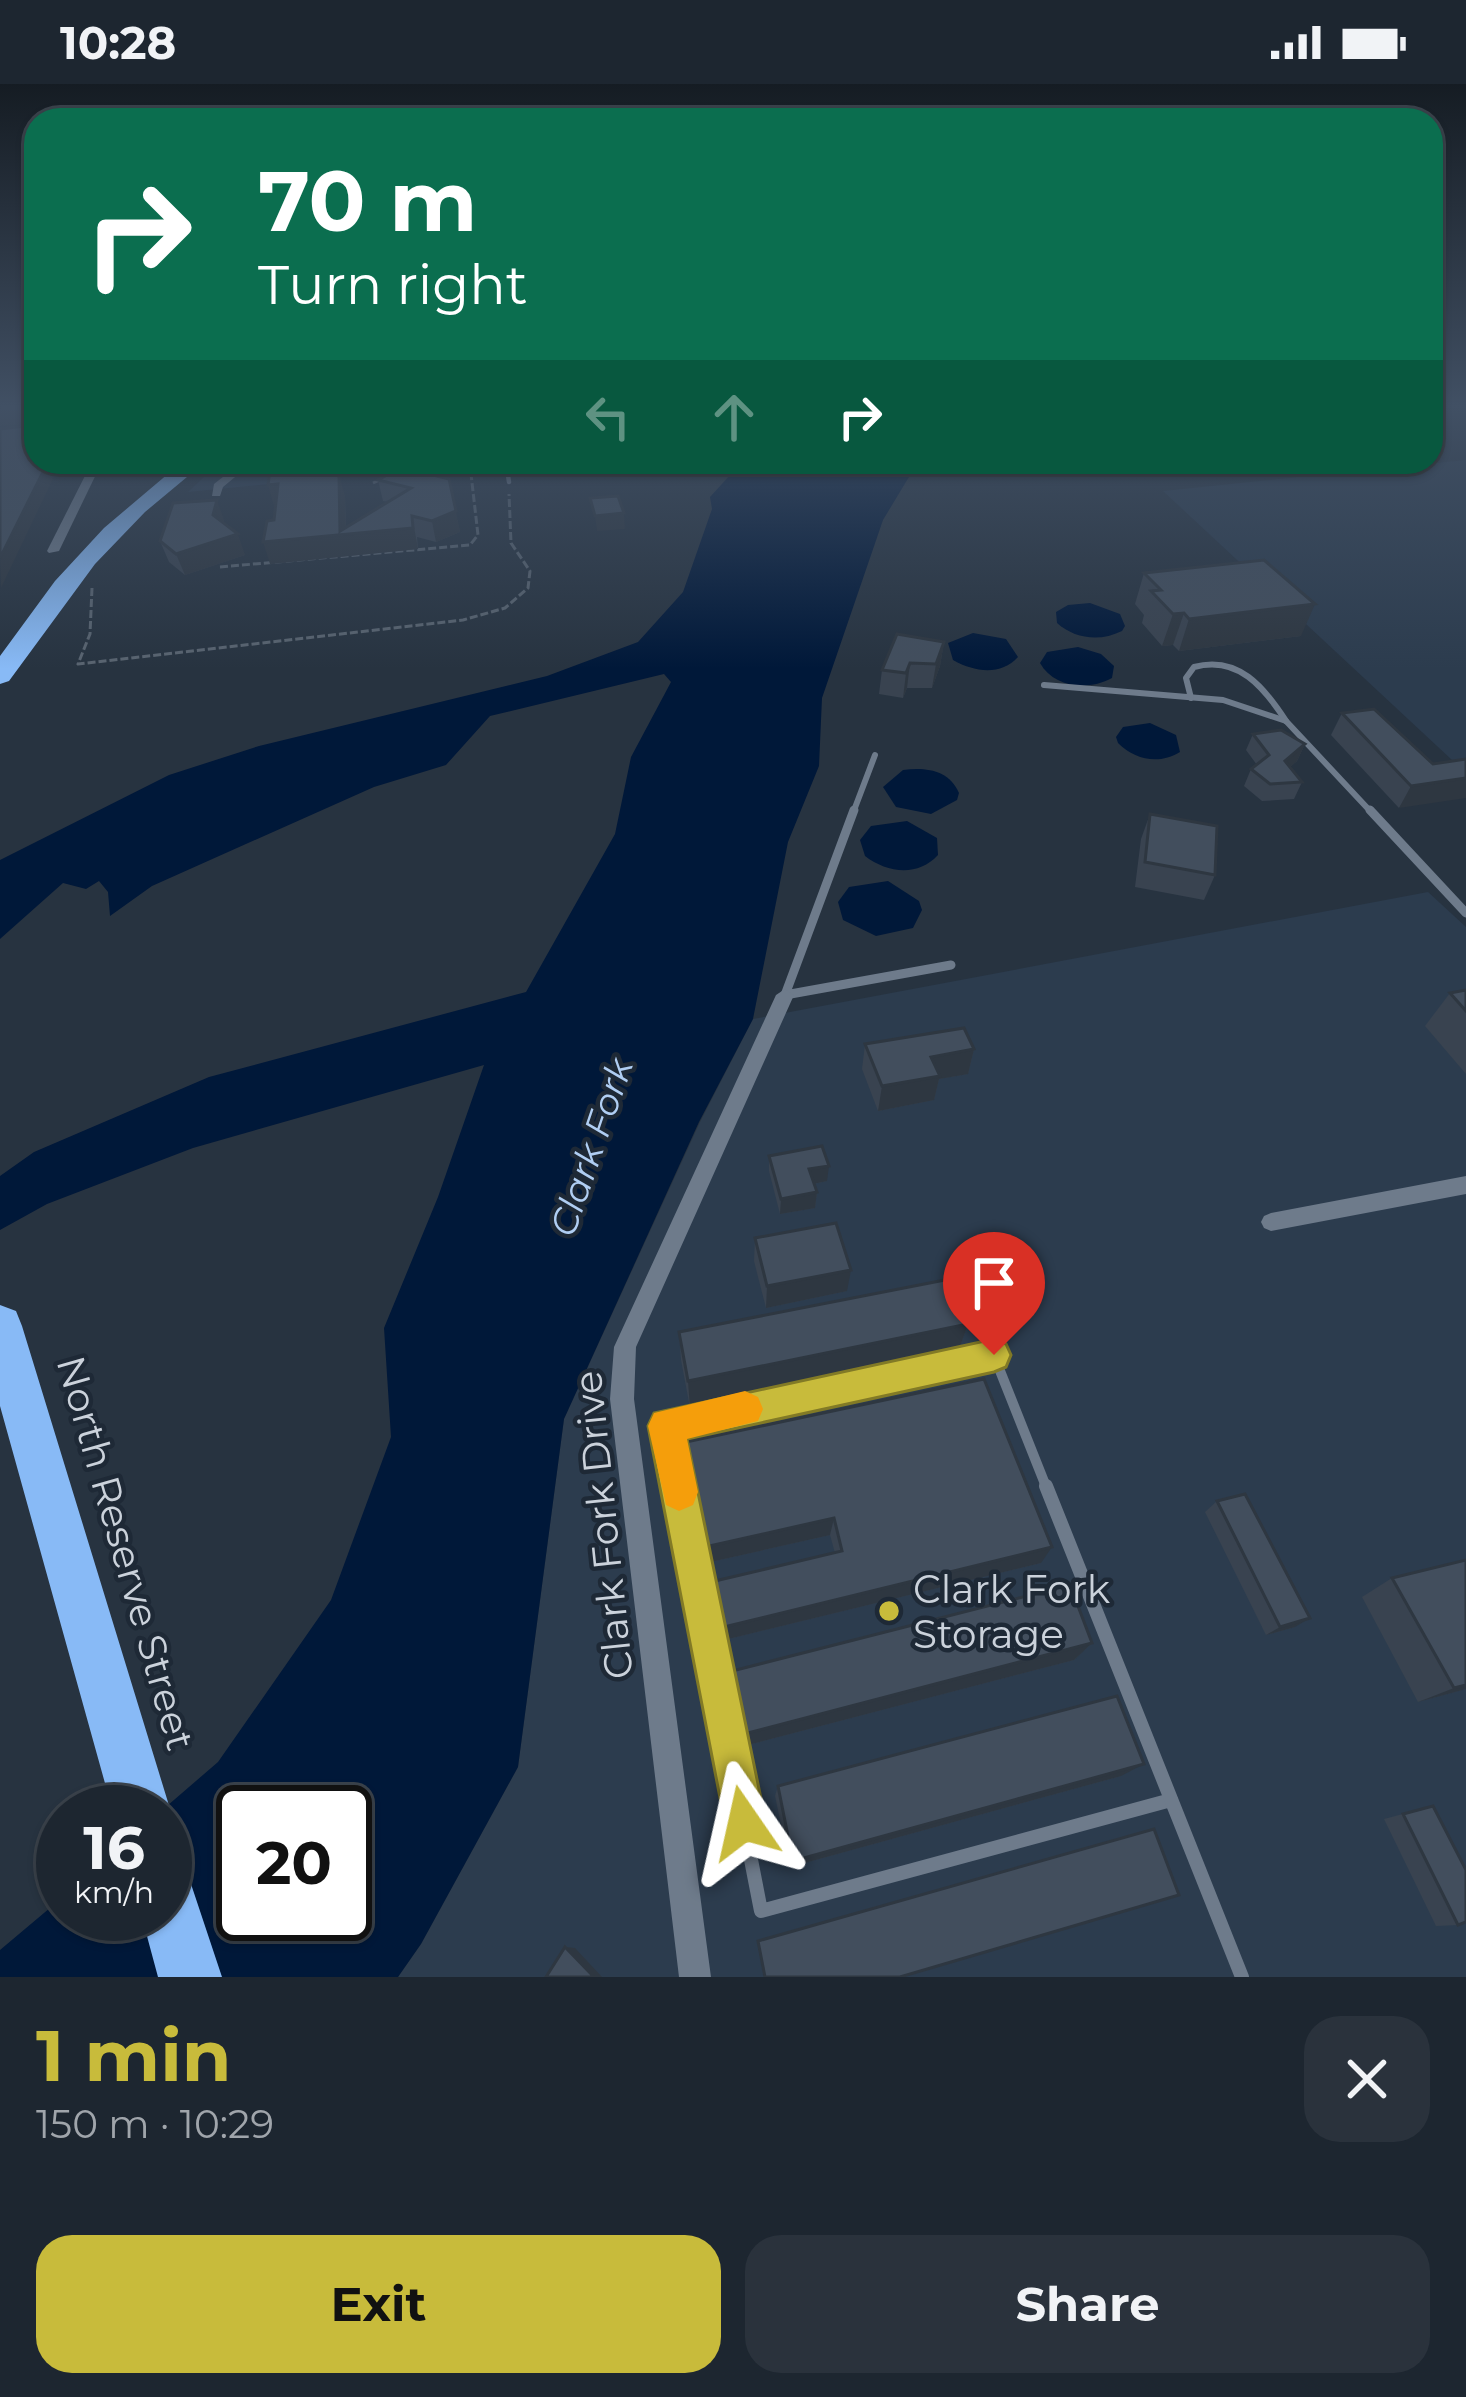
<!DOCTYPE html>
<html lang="en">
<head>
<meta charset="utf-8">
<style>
	body { margin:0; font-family:Montserrat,sans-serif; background:#2a323c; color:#f1f3f6; height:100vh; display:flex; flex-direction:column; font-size:45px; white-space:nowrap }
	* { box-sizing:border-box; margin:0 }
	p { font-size:39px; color:#a0a5ab }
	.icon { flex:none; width:66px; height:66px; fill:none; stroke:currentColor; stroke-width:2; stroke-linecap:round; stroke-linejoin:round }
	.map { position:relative; height:1893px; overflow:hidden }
	.details { display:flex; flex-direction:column; background:#1d2630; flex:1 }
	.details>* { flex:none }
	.top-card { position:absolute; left:24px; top:24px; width:1419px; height:366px; border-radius:36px; box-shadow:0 3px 9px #0004,0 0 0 3px #3b434c; background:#0b6e4f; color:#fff; overflow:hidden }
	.speed { position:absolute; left:36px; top:1701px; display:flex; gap:24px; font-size:60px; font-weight:700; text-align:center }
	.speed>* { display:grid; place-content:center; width:156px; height:156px; border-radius:50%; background:#1d2630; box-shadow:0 3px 9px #0004,0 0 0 3px #3b434c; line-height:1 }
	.speed small { font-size:30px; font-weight:400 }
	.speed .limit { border:6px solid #111; border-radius:18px; background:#fff; color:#111 }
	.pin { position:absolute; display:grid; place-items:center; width:102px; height:102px; color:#fff; margin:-123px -51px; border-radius:50% 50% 50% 0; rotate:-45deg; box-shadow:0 0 12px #0007 }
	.pin .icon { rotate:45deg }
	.me { position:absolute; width:132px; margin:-66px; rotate:349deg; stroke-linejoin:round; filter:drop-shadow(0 0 9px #0008) }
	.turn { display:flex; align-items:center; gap:42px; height:252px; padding:0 36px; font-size:54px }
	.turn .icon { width:156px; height:156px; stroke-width:2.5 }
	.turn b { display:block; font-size:84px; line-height:102px }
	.lanes { display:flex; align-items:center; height:114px; padding:0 36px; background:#0003; justify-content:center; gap:60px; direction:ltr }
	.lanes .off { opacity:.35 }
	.round { display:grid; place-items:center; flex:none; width:126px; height:126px; border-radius:36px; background:#2a323c }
	.head { display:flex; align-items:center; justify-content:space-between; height:204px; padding:0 36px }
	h1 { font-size:72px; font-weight:700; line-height:90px; color:#c8bb3b }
	.action { display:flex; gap:24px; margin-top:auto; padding:24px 36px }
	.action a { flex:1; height:138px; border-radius:36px; background:#c8bb3b; color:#111; font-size:48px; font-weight:700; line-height:138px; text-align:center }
	.action a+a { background:#2a323c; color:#f1f3f6 }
	.status { display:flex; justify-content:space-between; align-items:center; height:84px; padding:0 60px; background:#1d2630; direction:ltr }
	.status svg { height:33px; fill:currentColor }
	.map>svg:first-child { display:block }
	.built { fill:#2c3c4e }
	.water { fill:#001839; fill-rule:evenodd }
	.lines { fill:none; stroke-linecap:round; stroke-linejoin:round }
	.path { stroke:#596470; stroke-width:3; stroke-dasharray:8 3; stroke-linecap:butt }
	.lane-far4 { stroke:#6e7b8b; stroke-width:4.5 }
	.lane-far3 { stroke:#6e7b8b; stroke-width:6 }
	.lane-far2 { stroke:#6e7b8b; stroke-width:9 }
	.lane-far1 { stroke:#6e7b8b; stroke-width:10 }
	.lane { stroke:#6e7b8b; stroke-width:14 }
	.street { fill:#6e7b8b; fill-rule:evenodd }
	.highway { fill:#88baf6; fill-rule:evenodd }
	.wall { fill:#394350 }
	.shaded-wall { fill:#2e3741 }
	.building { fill:#424e5d; stroke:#2e3741; stroke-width:3 }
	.route { fill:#c8bb3b; stroke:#827a26; stroke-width:3 }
	.slow { fill:#f59e0b }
	.poi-dot { fill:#c8bb3b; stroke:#1e2936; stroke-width:4.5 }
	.labels { text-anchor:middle; stroke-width:9; stroke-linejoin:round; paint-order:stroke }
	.water-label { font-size:36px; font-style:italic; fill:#b0cef3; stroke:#1e2936 }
	.near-street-label { font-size:39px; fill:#cbd2db; stroke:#1e2936 }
	.near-poi-label { font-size:39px; fill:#cbd2db; stroke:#1e2936; text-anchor:start }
</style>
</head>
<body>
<div class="status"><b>10:28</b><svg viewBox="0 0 49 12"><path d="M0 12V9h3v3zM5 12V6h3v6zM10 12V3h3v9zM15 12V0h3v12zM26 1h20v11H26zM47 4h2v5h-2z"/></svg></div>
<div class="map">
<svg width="1466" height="1893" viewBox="0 0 1466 1893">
	<rect width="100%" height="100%" fill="#273340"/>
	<!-- built -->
	<g class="built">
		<polygon points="1466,376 1466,689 1163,407"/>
		<polygon points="220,378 382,378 381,389 188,408"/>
		<polygon points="1428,808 1466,843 1466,1893 398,1893 421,1860 518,1683 564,1335 700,1038 753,935"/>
	</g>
	<!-- water -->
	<g class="water">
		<path d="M742,378H918L883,436L822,614L819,682L788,758L753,935L699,1038L564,1335L518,1683L421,1860L398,1893H0V1866L63,1813V1830H165V1728H160L218,1678L331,1516L391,1353L384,1244L438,1113L484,981L193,1064L47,1120L0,1146V1092L34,1068L209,993L526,908L615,750L631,673L671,598L664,590L490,632L446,681L374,703L152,802L110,832L108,808L99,797L86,805L63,799L0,855V776L169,691L259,662L547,592L638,558L683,508L712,425L710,413ZM243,1728H345V1830H243Z"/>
		<path d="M1090,519L1120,530L1125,542L1122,547C1100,558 1075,555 1057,539L1056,528L1068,521Z"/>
		<path d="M973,549L1006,555L1018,573C1001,592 974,588 953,576L948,559Z"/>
		<path d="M1078,563L1101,570L1114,582L1112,594C1088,607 1054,604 1040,579L1047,568Z"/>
		<path d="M1150,639L1176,651L1180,668C1159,681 1135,676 1118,659L1116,653L1123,643Z"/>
		<path d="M903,686C926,683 949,686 959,709L957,716L931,730L896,723L883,703Z"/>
		<path d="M907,737L937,754L938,771C918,793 887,789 865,772L860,756L871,742Z"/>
		<polygon points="888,797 919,817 922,826 913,844 876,852 843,836 838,818 849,803"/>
	</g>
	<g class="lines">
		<!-- path -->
		<g class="path">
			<polyline points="373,399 388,392"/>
			<polyline points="220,483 470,461 478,451 471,390 441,388"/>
			<polyline points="92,504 90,550 78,580 463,536 505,524 528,504 530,487 511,459 509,410"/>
		</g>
		<!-- lane-far4 -->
		<polyline class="lane-far4" points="506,378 509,398"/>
		<!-- lane-far3 -->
		<g class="lane-far3">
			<polyline points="1044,601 1223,616 1286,637 1372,729"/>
			<path d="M1191,614L1186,594L1194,583C1238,571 1264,603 1286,637"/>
			<polyline points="853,729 875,671"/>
		</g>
		<!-- lane-far2 -->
		<g class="lane-far2">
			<polyline points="854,726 785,911 951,881"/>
			<polyline points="1370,726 1466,829"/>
		</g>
		<!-- lane-far1 -->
		<g class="lane-far1">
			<polyline points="981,1239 1047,1405"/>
			<polyline points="678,1405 666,1342 994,1271"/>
		</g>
		<!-- lane -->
		<g class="lane">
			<polyline points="678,1402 761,1827 1171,1716"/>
			<polyline points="1046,1402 1242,1893"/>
		</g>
		<!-- street -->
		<g class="street">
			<polygon points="92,378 102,378 59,467 49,469 47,467"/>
			<polygon points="242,378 253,378 223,403 220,412 212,412 214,400"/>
			<polygon points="785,905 794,911 636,1263 634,1315 711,1893 679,1893 610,1315 614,1263 776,911"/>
			<polygon points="1466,1092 1466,1110 1271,1147 1264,1144 1261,1138 1264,1132 1271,1129"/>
		</g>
		<!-- highway -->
		<g class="highway">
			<polygon points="182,378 205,378 145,428 95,480 9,597 0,600 0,572 55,497 104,444"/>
			<polygon points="0,1221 16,1227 22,1242 171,1728 165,1743 165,1728 113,1728 0,1322"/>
			<polygon points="165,1776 186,1785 222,1893 158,1893 141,1830 165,1830"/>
		</g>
	</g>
	<!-- wall -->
	<g class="wall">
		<polygon points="271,378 330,378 329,391 345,412 346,443 388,418 383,417 378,396 444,378 460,448 436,458 417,453 418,465 270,480 276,422"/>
		<polygon points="224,436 223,439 245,471 185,491 169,478 160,457"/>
		<polygon points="1144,489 1301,552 1179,567 1173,561 1162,562 1142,539 1144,531 1135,520"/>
		<polygon points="944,558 940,582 932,604 907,604 903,614 879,610 882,586"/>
		<polygon points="1342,629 1433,680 1399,724 1331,651"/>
		<polygon points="1253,650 1305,660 1297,677 1290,683 1302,698 1294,715 1262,717 1244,702 1251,685 1257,681 1246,666"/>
		<polygon points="1150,730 1215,791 1204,816 1135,803 1141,755"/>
		<polygon points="1466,906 1466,990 1425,942 1450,909"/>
		<polygon points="865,960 974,965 968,990 939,995 934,1016 878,1027 862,985"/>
		<polygon points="769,1072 827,1097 814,1100 817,1108 815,1124 780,1130 769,1087"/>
		<polygon points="755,1154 847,1207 766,1224 754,1177"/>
		<polygon points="968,1240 958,1268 690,1324 681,1276 679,1248"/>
		<polygon points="686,1358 1041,1479 724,1556 716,1512 715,1497 835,1469 830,1451 706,1479"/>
		<polygon points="1217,1417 1295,1543 1266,1551 1205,1428"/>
		<polygon points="1466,1476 1466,1605 1418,1618 1362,1513 1392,1494"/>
		<polygon points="1092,1559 1074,1576 744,1662 732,1602 732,1587"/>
		<polygon points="1121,1692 790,1783 775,1712 778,1702"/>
		<polygon points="1433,1722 1458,1841 1436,1842 1384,1735"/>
	</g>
	<!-- shaded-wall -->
	<g class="shaded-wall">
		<polygon points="30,326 36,340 0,342 0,328"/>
		<polygon points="48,378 61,378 1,504 0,474"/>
		<polygon points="323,378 330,378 328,411 322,390"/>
		<polygon points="444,378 448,398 437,392"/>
		<polygon points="339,391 345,412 346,450 412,432 418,465 270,480 263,458"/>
		<polygon points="278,400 285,421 274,422 268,401"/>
		<polygon points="217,416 224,436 220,452 213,431"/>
		<polygon points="456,427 460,448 436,458 432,437"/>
		<polygon points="624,429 625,445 597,447 595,432"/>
		<polygon points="238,450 245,471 185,491 176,470"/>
		<polygon points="1315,520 1301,552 1179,567 1189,535"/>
		<polygon points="1184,529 1173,561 1162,562 1173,530"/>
		<polygon points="944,558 940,582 932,604 936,580"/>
		<polygon points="910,579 907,604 903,614 906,589"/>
		<polygon points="1305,660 1297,677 1278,694 1285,677"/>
		<polygon points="1466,694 1466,714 1399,724 1411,702"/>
		<polygon points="974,965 968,990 939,995 934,1016 878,1027 882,1002 931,973"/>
		<polygon points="829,1082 827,1097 808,1101 809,1085"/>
		<polygon points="817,1108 815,1124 780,1130 781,1115"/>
		<polygon points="851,1186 847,1207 766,1224 767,1202"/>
		<polygon points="968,1240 958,1268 690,1324 688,1297"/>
		<polygon points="834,1434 830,1451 706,1479 705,1463"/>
		<polygon points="1052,1463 1041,1479 724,1556 724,1543"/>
		<polygon points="1310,1534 1295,1543 1266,1551 1280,1543"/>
		<polygon points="1092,1559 1074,1576 744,1662 744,1650"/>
		<polygon points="1466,1601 1466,1605 1418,1618 1454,1604"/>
		<polygon points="1144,1680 1121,1692 790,1783 793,1777"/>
		<polygon points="565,1863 575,1864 602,1893 594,1893"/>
	</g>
	<!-- building -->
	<g class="building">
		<polygon points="0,320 36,320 36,378 48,378 0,474 0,345 33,341 34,330 30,326 0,328"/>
		<polygon points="271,378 323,378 322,390 339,391 340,447 411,404 378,396 410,378 443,378 437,392 449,395 456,427 432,437 412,432 413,444 263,458 267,437 274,436 278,400 268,401"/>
		<polygon points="618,412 624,429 595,432 590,414"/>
		<polygon points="217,416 213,431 238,450 176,470 160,457 173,419"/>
		<polygon points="1264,476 1315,520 1189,535 1184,529 1173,530 1151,507 1161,506 1144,489"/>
		<polygon points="897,550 944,558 936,580 910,579 906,589 882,586"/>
		<polygon points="1374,625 1433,680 1466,675 1466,694 1411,702 1342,629"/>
		<polygon points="1281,646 1305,660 1285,677 1302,698 1270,700 1251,685 1269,671 1253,650"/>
		<polygon points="1150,730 1217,742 1215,791 1145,778"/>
		<polygon points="1466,906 1466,927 1450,909"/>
		<polygon points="964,944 974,965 931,973 940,992 882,1002 865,960"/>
		<polygon points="822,1062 829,1082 809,1085 817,1108 781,1115 769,1072"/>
		<polygon points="836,1139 851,1186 767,1202 755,1154"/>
		<polygon points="950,1195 968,1240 688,1297 679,1248"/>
		<polygon points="984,1295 1052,1463 724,1543 715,1497 842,1467 834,1434 705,1463 686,1358"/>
		<polygon points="1245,1410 1310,1534 1280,1543 1217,1417"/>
		<polygon points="1466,1476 1466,1601 1454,1604 1392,1494"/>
		<polygon points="1070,1501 1092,1559 744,1650 732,1587"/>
		<polygon points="1117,1612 1144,1680 793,1777 778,1702"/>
		<polygon points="1433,1722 1466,1786 1466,1838 1458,1841 1403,1730"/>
		<polygon points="1154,1745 1179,1811 900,1893 765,1893 758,1857"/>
		<polygon points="565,1863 594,1893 546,1893"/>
	</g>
	<!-- sky -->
	<linearGradient id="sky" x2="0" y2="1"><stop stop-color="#151c23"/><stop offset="0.55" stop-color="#415064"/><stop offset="1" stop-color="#415064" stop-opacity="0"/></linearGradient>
	<rect width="1466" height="585" fill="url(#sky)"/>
	<!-- route -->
	<polygon class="route" points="994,1255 1006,1260 1011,1271 1006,1283 994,1288 687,1355 766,1739 760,1755 744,1761 728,1755 648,1342 654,1329"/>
	<!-- slow -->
	<polygon class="slow" points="745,1307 758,1313 763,1325 758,1337 687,1355 698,1408 693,1421 679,1427 666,1421 648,1342 654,1329"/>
	<!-- markers -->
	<circle class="poi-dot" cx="889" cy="1527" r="12"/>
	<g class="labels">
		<!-- water labels -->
		<g class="water-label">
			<text transform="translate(591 1063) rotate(-71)" y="13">Clark Fork</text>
		</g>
		<!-- near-street labels -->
		<g class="near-street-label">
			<text transform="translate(603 1441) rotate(-96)" y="14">Clark Fork Drive</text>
			<text transform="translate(126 1469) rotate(74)" y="14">North Reserve Street</text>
		</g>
		<!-- near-poi labels -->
		<g class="near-poi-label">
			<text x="913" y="1519">Clark Fork<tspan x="913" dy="45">Storage</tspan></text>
		</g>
	</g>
</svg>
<div class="speed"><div>16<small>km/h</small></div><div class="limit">20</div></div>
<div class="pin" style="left:994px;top:1271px;background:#d93025"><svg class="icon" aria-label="arrive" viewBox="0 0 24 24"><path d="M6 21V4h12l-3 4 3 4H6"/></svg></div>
<svg class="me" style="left:744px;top:1739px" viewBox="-20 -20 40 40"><path d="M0-17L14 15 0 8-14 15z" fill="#c8bb3b" stroke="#fff" stroke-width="4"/></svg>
<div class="top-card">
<div class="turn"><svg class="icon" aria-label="right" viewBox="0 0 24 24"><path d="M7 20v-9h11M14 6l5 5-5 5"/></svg><div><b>70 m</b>Turn right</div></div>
<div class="lanes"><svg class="icon off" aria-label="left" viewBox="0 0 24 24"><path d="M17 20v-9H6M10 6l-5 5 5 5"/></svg><svg class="icon off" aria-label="ahead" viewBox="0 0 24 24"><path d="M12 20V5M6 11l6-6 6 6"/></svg><svg class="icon" aria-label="right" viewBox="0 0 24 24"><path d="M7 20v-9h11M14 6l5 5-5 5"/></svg></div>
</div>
</div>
<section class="details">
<div class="head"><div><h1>1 min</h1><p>150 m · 10:29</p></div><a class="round"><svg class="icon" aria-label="close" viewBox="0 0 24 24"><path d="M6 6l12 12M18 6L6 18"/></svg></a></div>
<div class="action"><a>Exit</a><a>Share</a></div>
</section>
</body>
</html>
